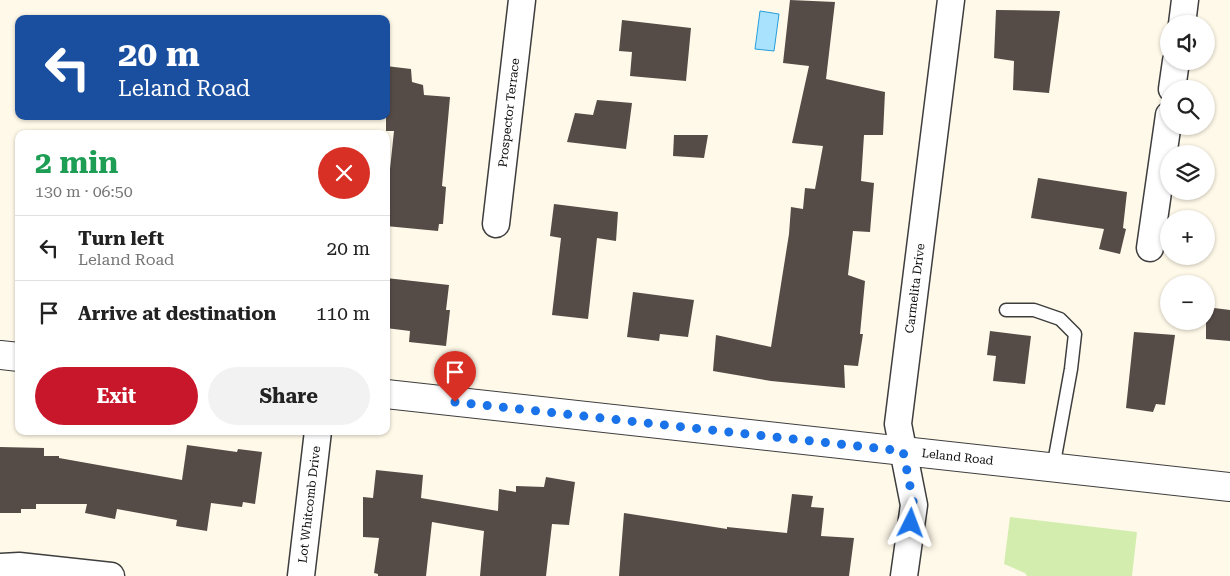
<!DOCTYPE html>
<html lang="en">
<head>
<meta charset="utf-8">
<style>
	body { margin:0; font-family:"Roboto Serif",serif; background:#f2f2f2; color:#222; height:100vh; display:flex; flex-direction:column; font-size:19px; white-space:nowrap }
	* { box-sizing:border-box; margin:0 }
	p { font-size:16px; color:#767676 }
	.icon { flex:none; width:28px; height:28px; fill:none; stroke:currentColor; stroke-width:2; stroke-linecap:round; stroke-linejoin:round }
	.map { position:relative; flex:1; overflow:hidden }
	.details { position:absolute; left:15px; top:130px; width:375px; height:305px; display:flex; flex-direction:column; background:#fff; border-radius:10px; box-shadow:0 1px 4px #0004 }
	.details>* { flex:none }
	.top-card { position:absolute; left:15px; top:15px; width:375px; height:105px; border-radius:10px; box-shadow:0 1px 4px #0004; background:#1a4fa0; color:#fff; overflow:hidden }
	.tools { position:absolute; left:1160px; top:15px; display:grid; gap:10px }
	.tools a { display:grid; place-items:center; width:55px; height:55px; border-radius:50%; background:#fff; box-shadow:0 1px 4px #0004; font-size:25px }
	.pin { position:absolute; display:grid; place-items:center; width:42px; height:42px; color:#fff; margin:-51px -21px; border-radius:50% 50% 50% 0; rotate:-45deg; box-shadow:0 0 5px #0007 }
	.pin .icon { rotate:45deg }
	.me { position:absolute; width:55px; margin:-28px; rotate:3deg; stroke-linejoin:round; filter:drop-shadow(0 0 4px #0008) }
	.turn { display:flex; align-items:center; gap:18px; height:105px; padding:0 20px; font-size:22px }
	.turn .icon { width:65px; height:65px; stroke-width:2.5 }
	.turn b { display:block; font-size:35px; line-height:42px }
	.round { display:grid; place-items:center; flex:none; width:52px; height:52px; border-radius:26px; background:#f2f2f2 }
	.summary { display:flex; align-items:center; justify-content:space-between; height:85px; padding:0 20px }
	h1 { font-size:30px; font-weight:700; line-height:38px; color:#1e9e55 }
	.primary-button { display:flex; gap:10px; margin-top:auto; padding:10px 20px }
	.primary-button a { flex:1; height:58px; border-radius:30px; background:#c8172a; color:#fff; font-size:20px; font-weight:700; line-height:58px; text-align:center }
	.primary-button a+a { background:#f2f2f2; color:#222 }
	ul { padding:0; list-style:none }
	li { display:flex; align-items:center; gap:15px; height:65px; padding:0 20px; border-top:1px solid #e0e0e0 }
	li div { flex:1 }
	li b { display:block; font-size:19px }
	li em { font-style:normal }
	.map>svg:first-child { display:block }
	.green { fill:#d3edaf }
	.water { fill:#a8e2fc; stroke:#289eda }
	.building { fill:#554b47 }
	.lines { fill:none; stroke-linecap:round; stroke-linejoin:round }
	.service-casing { stroke:#3e3e3e; stroke-width:15 }
	.minor-casing { stroke:#3e3e3e; stroke-width:29 }
	.tertiary-casing { stroke:#3e3e3e; stroke-width:30 }
	.service { stroke:#fff; stroke-width:12 }
	.minor { stroke:#fff; stroke-width:26 }
	.tertiary { stroke:#fff; stroke-width:28 }
	.route { stroke:#1a73e8; stroke-width:9; stroke-dasharray:0 16.2 }
	.labels { text-anchor:middle; stroke-width:5; stroke-linejoin:round; paint-order:stroke }
	.street-label { font-size:12px; fill:#0b0b0b; stroke:#fff }
</style>
</head>
<body>
<div class="map">
<svg width="1230" height="576" viewBox="0 0 1230 576">
	<rect width="100%" height="100%" fill="#fff9e9"/>
	<!-- green -->
	<polygon class="green" points="1010,517 1137,532 1132,576 1027,576 1025,573 1004,564"/>
	<!-- water -->
	<polygon class="water" points="760,11 779,14 774,51 755,49"/>
	<!-- building -->
	<g class="building">
		<polygon points="790,0 835,2 826,79 885,92 883,135 864,135 861,181 874,183 870,232 853,231 848,275 865,281 860,334 863,334 858,366 844,365 845,388 771,381 713,371 716,335 771,347 789,234 791,207 803,209 805,188 815,189 823,146 792,143 809,66 783,63"/>
		<polygon points="996,10 1060,11 1049,93 1013,90 1014,61 994,58"/>
		<polygon points="622,20 691,28 686,81 630,76 632,52 619,51"/>
		<polygon points="386,66 411,69 412,82 423,85 424,95 450,97 442,186 446,187 443,224 439,224 438,231 386,226 386,207 394,131 386,131"/>
		<polygon points="597,100 632,103 626,149 567,142 575,113 593,115"/>
		<polygon points="674,135 708,135 704,158 673,156"/>
		<polygon points="1038,178 1127,192 1123,228 1126,229 1120,254 1099,249 1104,229 1031,218"/>
		<polygon points="554,204 618,212 616,241 597,238 588,319 552,315 561,238 550,236"/>
		<polygon points="386,278 449,285 446,310 450,310 446,346 409,342 410,331 386,328"/>
		<polygon points="633,292 694,300 688,337 660,334 659,341 627,337"/>
		<polygon points="1206,307 1230,310 1230,341 1206,339"/>
		<polygon points="990,331 1031,336 1025,384 993,381 996,356 987,355"/>
		<polygon points="1134,332 1175,335 1165,405 1156,404 1153,412 1126,408"/>
		<polygon points="187,445 237,452 238,449 262,452 255,504 243,502 242,507 211,503 207,531 176,526 177,520 117,509 115,519 85,513 87,504 36,504 36,509 21,509 21,513 0,513 0,447 44,448 44,456 59,456 59,458 182,480"/>
		<polygon points="376,470 423,475 421,498 498,511 499,489 516,492 516,486 544,487 546,477 575,482 569,525 552,524 546,576 480,576 484,531 432,522 426,576 378,576 378,574 374,573 379,538 363,537 363,497 373,498"/>
		<polygon points="792,494 813,496 811,507 824,508 821,536 854,538 849,576 619,576 624,513 727,529 727,527 787,533"/>
	</g>
	<g class="lines">
		<defs>
			<polyline id="service" points="1006,310 1034,310 1060,319 1075,334 1071,369 1053,468"/>
			<g id="minor">
				<polyline points="1182,24 1185,0"/>
				<polyline points="1172,89 1176,61"/>
				<path id="s1" d="M496,224L522,0"/>
				<polyline points="1150,248 1169,115"/>
				<polyline points="0,567 19,566 111,576"/>
				<path id="s2" d="M301,576L318,431"/>
				<path id="s3" d="M904,576L914,505L898,424L951,0"/>
			</g>
			<g id="tertiary">
				<polyline points="0,355 19,357"/>
				<path id="s4" d="M386,394L1230,487"/>
			</g>
		</defs>
		<!-- service casing -->
		<use href="#service" class="service-casing"/>
		<!-- minor casing -->
		<use href="#minor" class="minor-casing"/>
		<!-- tertiary casing -->
		<use href="#tertiary" class="tertiary-casing"/>
		<!-- service -->
		<use href="#service" class="service"/>
		<!-- minor -->
		<use href="#minor" class="minor"/>
		<!-- tertiary -->
		<use href="#tertiary" class="tertiary"/>
	</g>
	<g class="lines">
		<!-- route -->
		<polyline class="route" points="455,402 903,451 914,506 911,523"/>
	</g>
	<g class="labels">
		<!-- street labels -->
		<g class="street-label">
			<text dy="4" stroke="none"><textPath href="#s1" startOffset="112">Prospector Terrace</textPath></text>
			<text dy="4" stroke="none"><textPath href="#s3" startOffset="291">Carmelita Drive</textPath></text>
			<text dy="4" stroke="none"><textPath href="#s4" startOffset="575">Leland Road</textPath></text>
			<text dy="4" stroke="none"><textPath href="#s2" startOffset="72">Lot Whitcomb Drive</textPath></text>
		</g>
	</g>
</svg>
<div class="tools">
<a><svg class="icon" aria-label="sound" viewBox="0 0 24 24"><path d="M4 9h4l5-4v14l-5-4H4zM17 9q2 3 0 6"/></svg></a>
<a><svg class="icon" aria-label="search" viewBox="0 0 24 24"><circle cx="10" cy="10" r="6"/><path d="M15 15l6 6"/></svg></a>
<a><svg class="icon" aria-label="layers" viewBox="0 0 24 24"><path d="M12 4l9 5-9 5-9-5zM3 14l9 5 9-5"/></svg></a>
<a>+</a>
<a>−</a>
</div>
<div class="pin" style="left:455px;top:402px;background:#d93025"><svg class="icon" aria-label="arrive" viewBox="0 0 24 24"><path d="M6 21V4h12l-3 4 3 4H6"/></svg></div>
<svg class="me" style="left:911px;top:523px" viewBox="-20 -20 40 40"><path d="M0-17L14 15 0 8-14 15z" fill="#1a73e8" stroke="#fff" stroke-width="4"/></svg>
<div class="top-card">
<div class="turn"><svg class="icon" aria-label="left" viewBox="0 0 24 24"><path d="M17 20v-9H6M10 6l-5 5 5 5"/></svg><div><b>20 m</b>Leland Road</div></div>
</div>
<section class="details">
<div class="summary"><div><h1>2 min</h1><p>130 m · 06:50</p></div><a class="round" style="background:#d93025;color:#fff"><svg class="icon" aria-label="close" viewBox="0 0 24 24"><path d="M6 6l12 12M18 6L6 18"/></svg></a></div>
<ul>
<li><svg class="icon" aria-label="left" viewBox="0 0 24 24"><path d="M17 20v-9H6M10 6l-5 5 5 5"/></svg><div><b>Turn left</b><p>Leland Road</p></div><em>20 m</em></li>
<li><svg class="icon" aria-label="arrive" viewBox="0 0 24 24"><path d="M6 21V4h12l-3 4 3 4H6"/></svg><div><b>Arrive at destination</b></div><em>110 m</em></li>
</ul>
<div class="primary-button"><a>Exit</a><a>Share</a></div>
</section>
</div>
</body>
</html>
